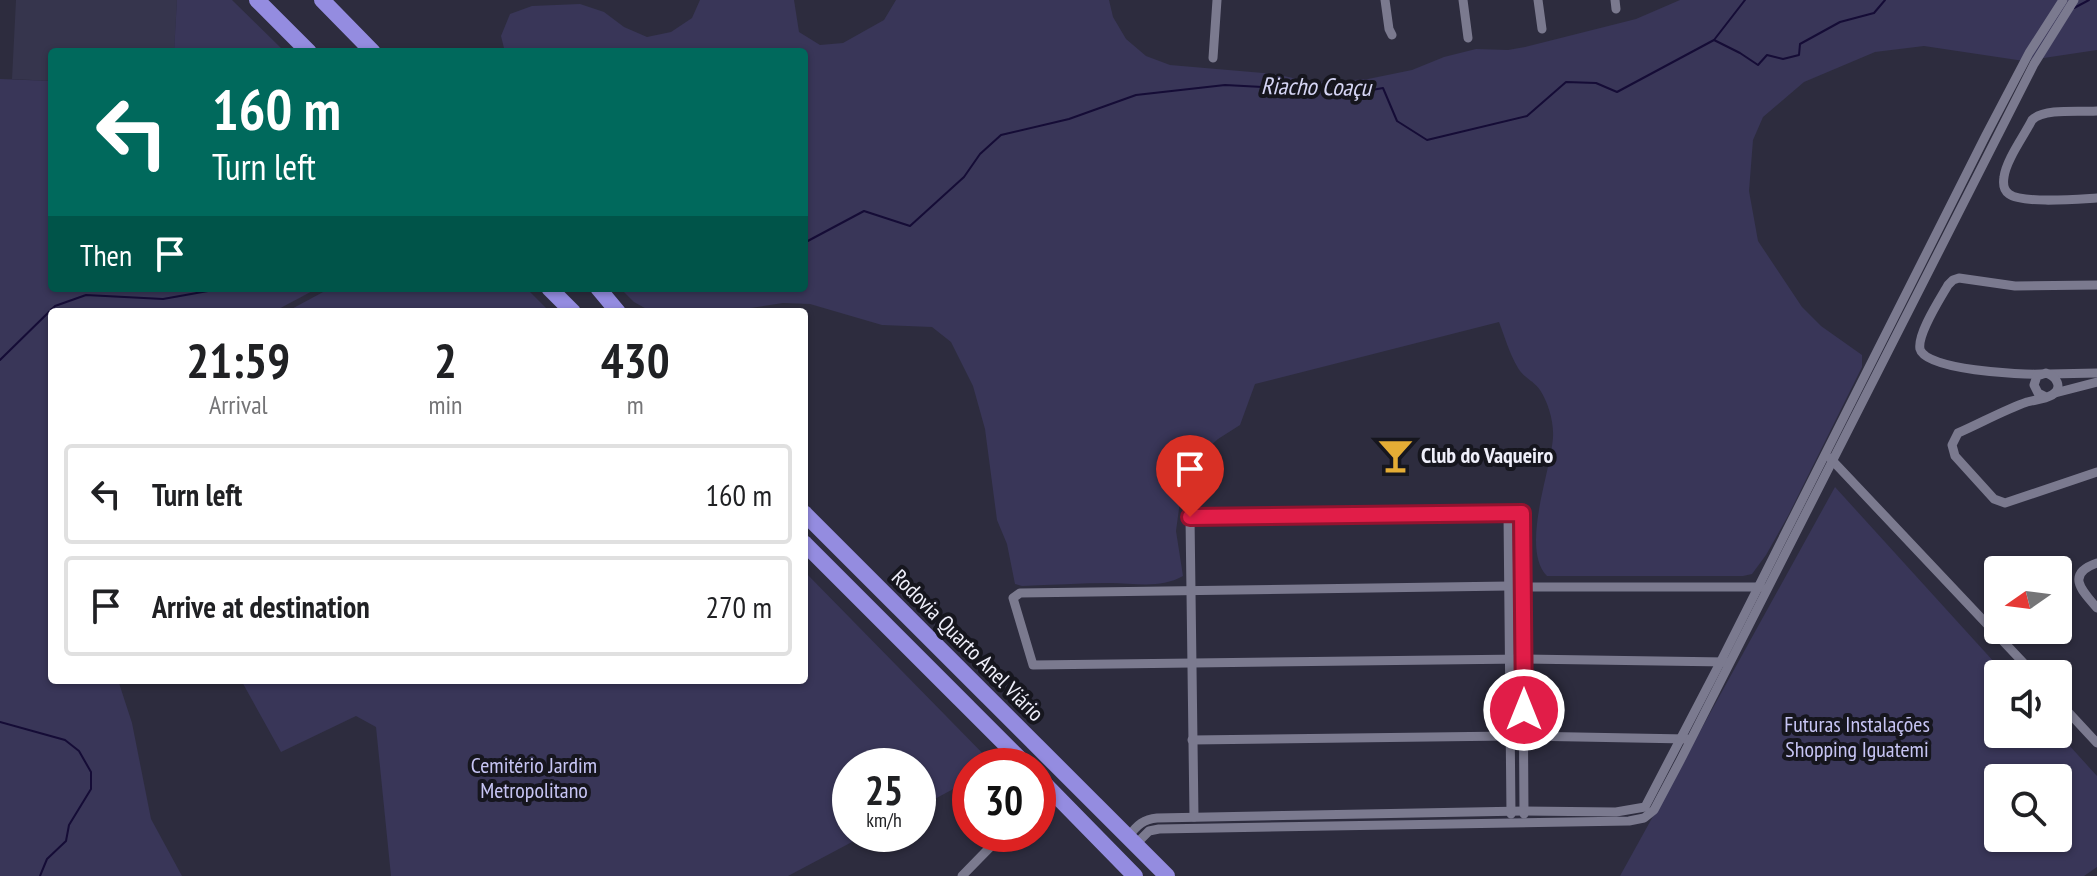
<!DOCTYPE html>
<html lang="en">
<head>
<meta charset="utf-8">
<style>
	body { margin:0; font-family:"PT Sans Narrow",sans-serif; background:#f2f2f2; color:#202124; height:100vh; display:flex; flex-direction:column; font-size:30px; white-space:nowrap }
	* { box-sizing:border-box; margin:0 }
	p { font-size:26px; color:#757577 }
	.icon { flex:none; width:44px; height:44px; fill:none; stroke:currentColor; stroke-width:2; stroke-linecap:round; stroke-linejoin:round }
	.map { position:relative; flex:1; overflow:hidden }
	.details { position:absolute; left:48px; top:308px; width:760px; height:376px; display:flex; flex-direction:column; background:#fff; border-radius:8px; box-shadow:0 2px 6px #0004 }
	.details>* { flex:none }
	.banner { position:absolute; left:48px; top:48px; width:760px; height:244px; border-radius:8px; box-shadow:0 2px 6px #0004; background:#00695c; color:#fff; overflow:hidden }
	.needle { width:52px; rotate:256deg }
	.tools { position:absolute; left:1984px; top:556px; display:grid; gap:16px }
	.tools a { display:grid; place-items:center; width:88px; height:88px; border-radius:8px; background:#fff; box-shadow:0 2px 6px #0004; font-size:40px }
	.speed { position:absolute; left:832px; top:748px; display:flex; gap:16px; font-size:40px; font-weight:700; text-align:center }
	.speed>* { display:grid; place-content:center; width:104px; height:104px; border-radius:50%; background:#fff; box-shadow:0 2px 6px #0004; line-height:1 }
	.speed small { font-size:20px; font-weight:400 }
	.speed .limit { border:12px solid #d22; background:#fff; color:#111 }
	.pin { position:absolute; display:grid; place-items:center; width:68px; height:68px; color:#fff; margin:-82px -34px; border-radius:50% 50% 50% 0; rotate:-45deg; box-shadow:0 0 8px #0007 }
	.pin .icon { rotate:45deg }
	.me { position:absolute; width:88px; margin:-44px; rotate:0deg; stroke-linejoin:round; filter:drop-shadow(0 0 6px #0008) }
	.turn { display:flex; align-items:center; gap:28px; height:168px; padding:0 32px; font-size:36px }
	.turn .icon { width:104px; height:104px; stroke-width:2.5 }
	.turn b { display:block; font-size:56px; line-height:68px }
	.then { display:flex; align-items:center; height:76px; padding:0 32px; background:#0003; gap:16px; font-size:30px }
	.eta { display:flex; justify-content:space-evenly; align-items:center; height:136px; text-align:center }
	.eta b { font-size:48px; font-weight:800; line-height:56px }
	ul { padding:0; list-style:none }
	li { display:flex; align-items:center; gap:24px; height:100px; margin:0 16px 12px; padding:0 16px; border:4px solid #e0e0e0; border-radius:8px }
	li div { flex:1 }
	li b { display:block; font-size:30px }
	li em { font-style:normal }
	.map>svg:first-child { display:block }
	.built { fill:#36354d }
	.green { fill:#393658; fill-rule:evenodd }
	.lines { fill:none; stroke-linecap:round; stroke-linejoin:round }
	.stream { stroke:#150c36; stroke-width:2 }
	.minor { stroke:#7b7a8f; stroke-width:9 }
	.trunk { stroke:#948ce0; stroke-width:16 }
	.route-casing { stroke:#92132f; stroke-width:20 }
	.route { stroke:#e11d48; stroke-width:14 }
	.labels { text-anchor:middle; stroke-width:8; stroke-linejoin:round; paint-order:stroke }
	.poi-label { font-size:22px; font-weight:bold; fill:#efeffa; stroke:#16161e; text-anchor:start }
	.street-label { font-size:22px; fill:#efeffa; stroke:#16161e }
	.park-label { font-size:22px; fill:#c7c5f4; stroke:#16161e }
	.water-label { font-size:24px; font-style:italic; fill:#d5d5f4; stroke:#16161e }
</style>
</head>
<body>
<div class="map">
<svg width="2097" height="876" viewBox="0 0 2097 876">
	<rect width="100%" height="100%" fill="#2d2c3e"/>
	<!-- built -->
	<polygon class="built" points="16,0 177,0 174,52 52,52 52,81 12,79"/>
	<!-- green -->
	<g class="green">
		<polygon points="177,0 232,0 285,52 174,52"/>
		<path d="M700,0H794L799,32L820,45L843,43L884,20L896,0H1109L1113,17L1126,39L1146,56L1170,65L1275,74L1306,81L1321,82L1368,79L1412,70L1444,57L1476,49L1508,50L1525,47L1636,19L1680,0H2097V50L2024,61L1924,46L1875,52L1804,82L1763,117L1753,140L1749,191L1758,241L1802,307L1821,326L1862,355V367L1788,516L1766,555L1752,574L1743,576H1547C1520,548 1551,472 1553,437C1554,422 1548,402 1540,390C1534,381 1523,377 1518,368C1509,353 1505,337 1499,322L1255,384L1240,425L1218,439L1198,457L1183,479L1176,531L1183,576C1160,589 1135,583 1110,583C1081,583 1051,585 1022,586L1015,584L1007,544L997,520L985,429L973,386L951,342L932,327L882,325L810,304L783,303L724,312H652L634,302L620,288H804V52H505L501,36L510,14L532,6L580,4L604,12L624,27L647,37L671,32L692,18Z"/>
		<polygon points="0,79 52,81 52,288 318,288 273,312 52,312 52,680 118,680 132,723 151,819 182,876 0,876"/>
		<polygon points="337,288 526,288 550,312 286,312 325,291"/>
		<path d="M1835,487L2005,674H1998V734L2058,733L2097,776V867L2084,876H1620ZM1998,778H2058V838H1998Z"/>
		<polygon points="804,571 995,766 970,766 970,780 918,808 918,766 850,766 850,834 867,834 788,876 391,876 376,727 356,716 281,752 241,680 804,680"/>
	</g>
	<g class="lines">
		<!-- stream -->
		<g class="stream">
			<polyline points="2074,8 2089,0"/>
			<polyline points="1714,40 1745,0"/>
			<polyline points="804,243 864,211 910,226 964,177 980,154 1001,135 1069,119 1136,95 1225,85 1361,92 1383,88 1397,121 1427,140 1527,116 1566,82 1596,83 1617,92 1714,40 1740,53 1758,65 1767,55 1783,59 1799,55 1800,44 1840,22 1874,13 1885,0"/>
			<polyline points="0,360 55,306 86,295 163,299 208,291 213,288"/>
			<polyline points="0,722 65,740 79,751 91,772 91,789 69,825 66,841 47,859 40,876"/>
		</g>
		<!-- minor -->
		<g class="minor">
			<polyline points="1385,0 1389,29 1392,35"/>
			<polyline points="1463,0 1468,38"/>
			<polyline points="1538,0 1542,29"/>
			<polyline points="1615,0 1616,9"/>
			<polyline points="1213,58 1217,0"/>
			<path d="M2097,111C2080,112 2044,108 2032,120C2024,136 2006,160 2004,177C2003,183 2003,190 2009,194C2022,204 2079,199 2097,198"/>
			<path d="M2041,374C2021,375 1925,370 1920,349C1917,334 1940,299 1948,285L1953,280L1959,278L2015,286L2097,285"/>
			<polyline points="2050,374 2097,373"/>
			<polyline points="2055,393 2097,382"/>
			<path d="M2046,397L2038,393L2034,385L2037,376L2046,373C2056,376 2064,388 2052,395C2045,399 2035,400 2027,402C2004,410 1981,423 1958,433L1952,445L1955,456L1994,499L2005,503L2097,472"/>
			<polyline points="1830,458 2034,674"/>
			<polyline points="1508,514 1511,814"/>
			<path d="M2097,563C2065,574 2082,591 2097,608"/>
			<polyline points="1509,586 1020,593 1013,598 1033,665 1523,659 1726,662"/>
			<polyline points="1523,587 1761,587"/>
			<polyline points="2058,701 2097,743"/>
			<polyline points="1524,736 1687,739"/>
			<polyline points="1192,740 1510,736"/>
			<polyline points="1038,799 1049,788"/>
			<polyline points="1194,817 1190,517 1508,514 1522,513 1524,814"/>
			<path d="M1129,836C1137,825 1144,819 1157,818L1524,811L1616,812L1645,807L1721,661L1986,135L2029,53L2063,0"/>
			<polyline points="1136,844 1149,831 1159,829 1629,821 1644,818 1654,810 1680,761 2034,64 2074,0"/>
			<polyline points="962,876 1003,834"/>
		</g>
		<!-- trunk -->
		<g class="trunk">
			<polyline points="257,0 309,52"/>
			<polyline points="322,0 373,52"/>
			<polyline points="549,288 573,312"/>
			<polyline points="598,288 618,312"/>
			<polyline points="804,513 1167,876"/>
			<polyline points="804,543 1027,766"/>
			<polyline points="1038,777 1135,876"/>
		</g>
	</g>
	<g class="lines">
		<defs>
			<polyline id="route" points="1190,517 1522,513 1524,710"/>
		</defs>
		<!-- route casing -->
		<use href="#route" class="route-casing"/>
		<!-- route -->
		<use href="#route" class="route"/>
	</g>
	<!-- icons -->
	<defs>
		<symbol id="bar-bare" viewBox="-9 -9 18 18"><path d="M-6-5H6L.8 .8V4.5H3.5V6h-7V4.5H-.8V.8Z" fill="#e5ad35" stroke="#16161e" stroke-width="2.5" paint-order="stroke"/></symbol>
	</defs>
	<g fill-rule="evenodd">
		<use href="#bar-bare" x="1370" y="430" width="51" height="51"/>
	</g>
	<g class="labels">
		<!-- poi labels -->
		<g class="poi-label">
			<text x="1421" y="463">Club do Vaqueiro</text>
		</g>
		<!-- street labels -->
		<g class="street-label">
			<text transform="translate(968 645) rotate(45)" y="8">Rodovia Quarto Anel Viário</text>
		</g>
		<!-- park labels -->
		<g class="park-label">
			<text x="1857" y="732">Futuras Instalações<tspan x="1857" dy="25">Shopping Iguatemi</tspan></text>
			<text x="534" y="773">Cemitério Jardim<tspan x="534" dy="25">Metropolitano</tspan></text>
		</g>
		<!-- water labels -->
		<g class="water-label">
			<text transform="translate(1316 87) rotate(1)" y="8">Riacho Coaçu</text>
		</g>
	</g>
</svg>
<div class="tools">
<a><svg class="needle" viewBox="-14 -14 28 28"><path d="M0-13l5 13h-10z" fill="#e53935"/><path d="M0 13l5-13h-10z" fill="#757577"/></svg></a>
<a><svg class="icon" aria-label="sound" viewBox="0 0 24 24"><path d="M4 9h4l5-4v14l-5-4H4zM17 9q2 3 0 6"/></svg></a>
<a><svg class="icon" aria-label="search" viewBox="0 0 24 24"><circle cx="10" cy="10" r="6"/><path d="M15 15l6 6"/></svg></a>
</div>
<div class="speed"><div>25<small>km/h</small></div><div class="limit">30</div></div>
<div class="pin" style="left:1190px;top:517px;background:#d93025"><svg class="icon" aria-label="arrive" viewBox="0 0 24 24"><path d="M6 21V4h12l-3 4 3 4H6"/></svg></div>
<svg class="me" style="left:1524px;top:710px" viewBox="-20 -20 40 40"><circle r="17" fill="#e11d48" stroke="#fff" stroke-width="3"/><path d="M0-11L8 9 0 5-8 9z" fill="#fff"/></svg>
<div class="banner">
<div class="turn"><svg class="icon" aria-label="left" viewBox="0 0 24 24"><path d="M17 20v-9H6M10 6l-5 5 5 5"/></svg><div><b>160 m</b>Turn left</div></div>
<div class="then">Then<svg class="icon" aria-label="arrive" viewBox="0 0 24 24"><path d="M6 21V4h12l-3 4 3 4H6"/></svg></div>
</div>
<section class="details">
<div class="eta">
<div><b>21:59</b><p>Arrival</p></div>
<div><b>2</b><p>min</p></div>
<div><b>430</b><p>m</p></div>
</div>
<ul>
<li><svg class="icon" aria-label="left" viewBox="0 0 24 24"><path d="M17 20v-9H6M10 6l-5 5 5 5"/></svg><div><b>Turn left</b></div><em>160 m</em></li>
<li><svg class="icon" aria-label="arrive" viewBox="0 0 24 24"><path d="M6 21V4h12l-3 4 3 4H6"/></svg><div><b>Arrive at destination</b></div><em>270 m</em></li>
</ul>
</section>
</div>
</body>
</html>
